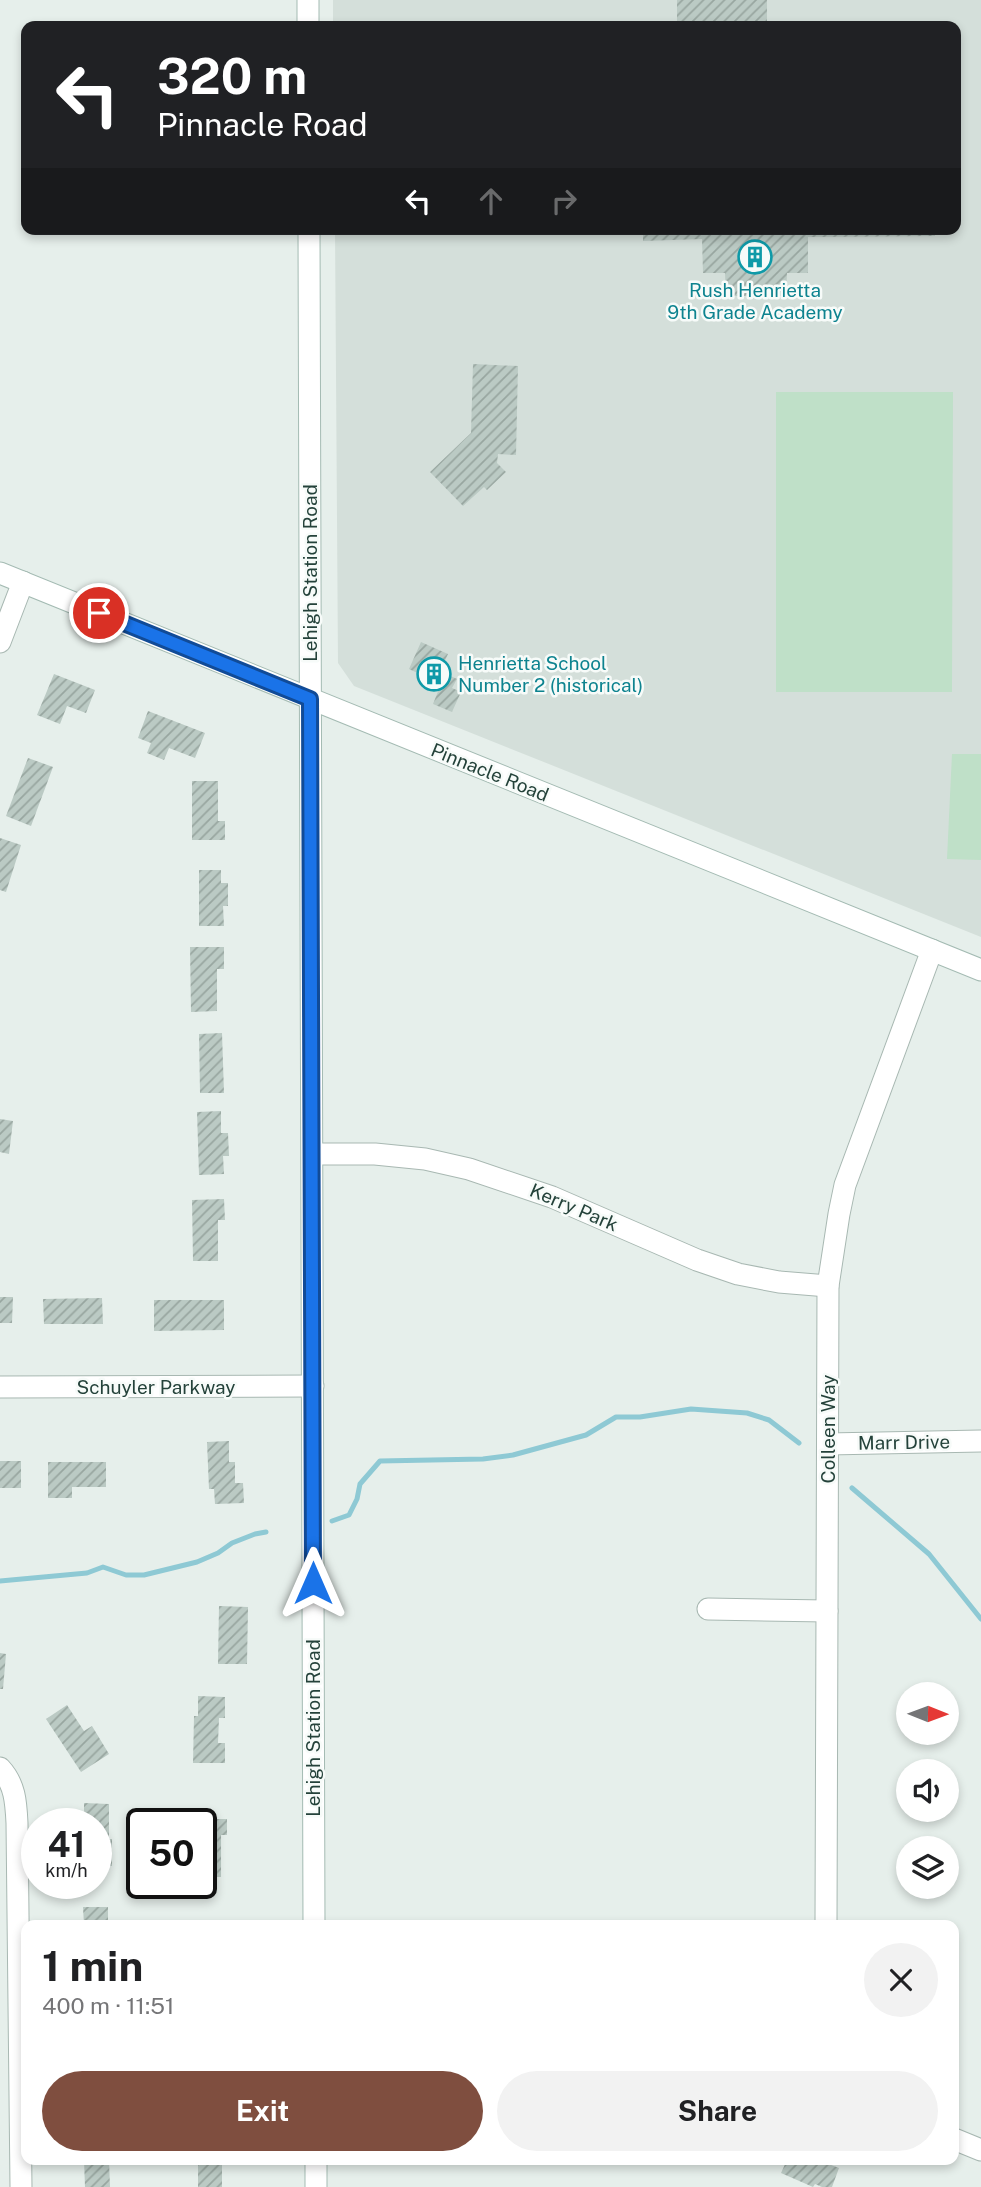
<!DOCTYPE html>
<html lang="en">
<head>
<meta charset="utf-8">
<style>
	body { margin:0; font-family:"Public Sans",sans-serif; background:#f2f2f2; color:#202124; height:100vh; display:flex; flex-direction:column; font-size:26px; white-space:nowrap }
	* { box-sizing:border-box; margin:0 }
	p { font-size:23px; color:#757577 }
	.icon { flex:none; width:38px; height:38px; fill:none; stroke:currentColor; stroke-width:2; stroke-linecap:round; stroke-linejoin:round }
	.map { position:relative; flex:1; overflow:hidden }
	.sheet { position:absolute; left:21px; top:1920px; width:938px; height:245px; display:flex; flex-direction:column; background:#fff; border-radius:14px; box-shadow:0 4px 10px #0003 }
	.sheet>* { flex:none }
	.top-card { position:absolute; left:21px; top:21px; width:940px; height:214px; border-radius:14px; box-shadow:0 4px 10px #0003; background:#202124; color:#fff; overflow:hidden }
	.needle { width:46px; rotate:91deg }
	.fabs { position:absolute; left:896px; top:1682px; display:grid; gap:14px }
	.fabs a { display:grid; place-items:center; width:63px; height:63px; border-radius:50%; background:#fff; box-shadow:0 4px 10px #0003; font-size:35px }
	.speed { position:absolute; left:21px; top:1808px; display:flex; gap:14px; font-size:35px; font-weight:700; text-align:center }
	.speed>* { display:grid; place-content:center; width:91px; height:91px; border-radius:50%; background:#fff; box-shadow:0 4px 10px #0003; line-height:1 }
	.speed small { font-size:18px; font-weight:400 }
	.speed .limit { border:4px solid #111; border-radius:10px; background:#fff; color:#111 }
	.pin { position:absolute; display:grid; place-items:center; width:60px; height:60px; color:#fff; margin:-30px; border:4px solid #fff; border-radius:50%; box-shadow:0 2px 7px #0007 }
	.me { position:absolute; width:77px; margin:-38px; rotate:0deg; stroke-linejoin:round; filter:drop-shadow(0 0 5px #0008) }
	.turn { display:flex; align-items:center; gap:24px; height:147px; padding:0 21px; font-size:32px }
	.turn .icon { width:91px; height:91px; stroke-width:2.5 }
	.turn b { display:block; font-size:49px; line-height:60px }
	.lanes { display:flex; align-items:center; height:66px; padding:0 21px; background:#0003; justify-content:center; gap:35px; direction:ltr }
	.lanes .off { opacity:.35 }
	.round { display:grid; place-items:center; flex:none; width:74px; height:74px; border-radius:37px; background:#f2f2f2 }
	.overview { display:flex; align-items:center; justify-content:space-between; height:119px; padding:0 21px }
	h1 { font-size:42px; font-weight:700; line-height:52px }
	.button { display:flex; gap:14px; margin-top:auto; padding:14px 21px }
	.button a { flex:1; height:80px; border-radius:42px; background:#7f4e3f; color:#fff; font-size:28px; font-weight:700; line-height:80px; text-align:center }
	.button a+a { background:#f2f2f2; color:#202124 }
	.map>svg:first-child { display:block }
	.built { fill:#d4dfda }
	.park { fill:#bfe0c8 }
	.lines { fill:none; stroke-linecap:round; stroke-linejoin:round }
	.stream { stroke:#8ec9d4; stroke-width:5 }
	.building { fill:url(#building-hatch) }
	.street-casing { stroke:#a8b8b2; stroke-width:23 }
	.secondary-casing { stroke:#a4bbb3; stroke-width:23 }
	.street { stroke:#fff; stroke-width:21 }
	.secondary { stroke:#fff; stroke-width:21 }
	.route-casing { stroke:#114b97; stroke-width:18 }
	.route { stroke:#1a73e8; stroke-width:12 }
	.labels { text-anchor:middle; stroke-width:5; stroke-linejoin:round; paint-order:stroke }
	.culture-label { font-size:19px; fill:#0d838f; stroke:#f7fbf9 }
	.street-label { font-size:19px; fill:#24423a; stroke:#f7fbf9 }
</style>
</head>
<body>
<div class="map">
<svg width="981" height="2187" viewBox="0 0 981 2187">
	<defs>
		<pattern id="building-hatch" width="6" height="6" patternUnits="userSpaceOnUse" patternTransform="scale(1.75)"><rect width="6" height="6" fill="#bbcac4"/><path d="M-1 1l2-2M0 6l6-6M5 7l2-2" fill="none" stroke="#98a6a0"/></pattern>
	</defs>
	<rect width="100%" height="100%" fill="#e6efeb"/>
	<!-- built -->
	<polygon class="built" points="333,0 981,0 981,937 354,686 338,663 335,229 956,229 956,26 333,26"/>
	<!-- park -->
	<g class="park">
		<polygon points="776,392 953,392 952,692 776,692"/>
		<polygon points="952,754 981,754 981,860 947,859"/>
	</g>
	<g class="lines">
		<!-- stream -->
		<g class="stream">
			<polyline points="852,1488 929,1554 981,1619"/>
			<polyline points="332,1521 349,1515 357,1499 360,1484 380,1461 483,1459 513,1455 586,1435 616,1417 640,1417 691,1409 747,1413 769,1420 799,1443"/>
			<polyline points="0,1581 87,1573 103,1567 126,1575 144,1575 197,1562 218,1553 232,1543 255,1534 266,1532"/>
		</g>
	</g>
	<!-- building -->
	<g class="building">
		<rect x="677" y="0" width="90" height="26"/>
		<polygon points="643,229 935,229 935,236 808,237 808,273 787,273 786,296 726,296 725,273 703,273 702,239 643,241"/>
		<polygon points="473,364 518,366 516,455 498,454 497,463 506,472 487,490 484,487 463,506 430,472 471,433"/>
		<polygon points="421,642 448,654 440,671 457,679 452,688 461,692 452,712 433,704 439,689 426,683 428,678 409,669"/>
		<polygon points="54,674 95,690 86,713 67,706 60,724 37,715"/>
		<polygon points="148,711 205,733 195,758 169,748 164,760 147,753 151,743 138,738"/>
		<polygon points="28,758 53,767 31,826 6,816"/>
		<polygon points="192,781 218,781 218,821 225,821 225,840 192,840"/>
		<polygon points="0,838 21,845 6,892 0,890"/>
		<polygon points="199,870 221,870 221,883 228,883 228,906 223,906 224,926 199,926"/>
		<polygon points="190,947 224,947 224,969 217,969 217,1011 191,1012"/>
		<polygon points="222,1033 224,1093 200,1093 199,1034"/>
		<polygon points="221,1111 221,1133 228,1133 229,1156 223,1156 224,1174 199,1175 197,1112"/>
		<polygon points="0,1119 13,1121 9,1154 0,1152"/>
		<polygon points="224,1199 225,1220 218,1220 218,1261 193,1261 192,1200"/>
		<polygon points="0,1297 13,1297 12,1323 0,1323"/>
		<polygon points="102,1298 103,1324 44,1324 43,1299"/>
		<polygon points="154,1300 224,1300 224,1330 154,1331"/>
		<polygon points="229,1441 229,1462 235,1462 235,1483 243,1483 244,1503 215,1504 214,1489 209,1489 207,1442"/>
		<rect x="0" y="1461" width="21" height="27"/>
		<polygon points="48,1462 106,1462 106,1487 72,1487 72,1498 48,1498"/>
		<polygon points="219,1606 248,1607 247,1664 218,1664"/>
		<polygon points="0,1653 6,1654 3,1689 0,1689"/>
		<polygon points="198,1696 225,1697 225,1718 219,1718 218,1743 225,1743 225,1763 193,1763 194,1716 198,1716"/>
		<polygon points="67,1705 84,1731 92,1726 109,1754 81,1772 46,1719"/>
		<polygon points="84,1803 109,1804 109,1839 112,1839 112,1866 96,1866 96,1824 84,1824"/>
		<polygon points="196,1819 227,1819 227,1835 221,1835 221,1877 201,1877 201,1824 196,1824"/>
		<polygon points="83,1907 108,1907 108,1925 84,1925"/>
		<polygon points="84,2160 109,2160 110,2187 85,2187"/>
		<rect x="198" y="2160" width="24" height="27"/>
		<polygon points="787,2160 818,2160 839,2168 832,2187 822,2187 815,2184 813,2187 781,2173"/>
	</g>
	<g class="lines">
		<defs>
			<g id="street">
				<polyline points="0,642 23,582"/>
				<polyline points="313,1154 375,1154 425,1159 469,1169 552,1197 697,1260 738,1274 779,1282 828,1286"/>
				<polyline points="0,1387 313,1386"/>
				<polyline points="828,1444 981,1441"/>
				<polyline points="708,1609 827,1611"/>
				<path d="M0,1768C15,1784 16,1802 17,1823L21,2187"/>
				<polyline points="826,1925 828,1286 839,1214 845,1185 932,950"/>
				<polyline points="954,2139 981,2150"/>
			</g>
			<g id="secondary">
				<polyline points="308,0 308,26"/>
				<polyline points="309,229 314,1925"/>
				<polyline points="0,573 981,970"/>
				<polyline points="316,2160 316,2187"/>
			</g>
		</defs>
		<!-- street casing -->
		<use href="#street" class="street-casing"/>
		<!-- secondary casing -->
		<use href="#secondary" class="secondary-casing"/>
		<!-- street -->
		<use href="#street" class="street"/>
		<!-- secondary -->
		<use href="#secondary" class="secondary"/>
	</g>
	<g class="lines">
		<defs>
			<polyline id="route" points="99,613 310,699 313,1583"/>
		</defs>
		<!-- route casing -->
		<use href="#route" class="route-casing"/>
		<!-- route -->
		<use href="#route" class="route"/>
	</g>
	<!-- icons -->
	<defs>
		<symbol id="building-ring" viewBox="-11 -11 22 22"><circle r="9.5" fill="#f7fbf9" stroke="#0f9aa8" stroke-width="1.5"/><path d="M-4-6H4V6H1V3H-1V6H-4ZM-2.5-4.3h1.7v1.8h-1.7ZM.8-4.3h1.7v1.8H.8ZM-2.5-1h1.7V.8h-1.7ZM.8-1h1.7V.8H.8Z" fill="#0f9aa8"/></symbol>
	</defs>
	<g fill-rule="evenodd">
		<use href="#building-ring" x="736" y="238" width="38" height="38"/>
		<use href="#building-ring" x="415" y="655" width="38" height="38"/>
	</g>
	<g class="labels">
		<!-- culture labels -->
		<g class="culture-label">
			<text x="755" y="297">Rush Henrietta<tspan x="755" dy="22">9th Grade Academy</tspan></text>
			<text x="458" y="670" text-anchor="start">Henrietta School<tspan x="458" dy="22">Number 2 (historical)</tspan></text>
		</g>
		<!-- street labels -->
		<g class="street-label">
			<text transform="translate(310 573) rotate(-90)" y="7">Lehigh Station Road</text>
			<text transform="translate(490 772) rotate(22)" y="7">Pinnacle Road</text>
			<text transform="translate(574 1207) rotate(23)" y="7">Kerry Park</text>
			<text x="156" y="1394">Schuyler Parkway</text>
			<text transform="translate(828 1429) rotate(-90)" y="7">Colleen Way</text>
			<text transform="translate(904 1442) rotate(-1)" y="7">Marr Drive</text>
			<text transform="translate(313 1728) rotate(-90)" y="7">Lehigh Station Road</text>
		</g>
	</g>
</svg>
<div class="fabs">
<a><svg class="needle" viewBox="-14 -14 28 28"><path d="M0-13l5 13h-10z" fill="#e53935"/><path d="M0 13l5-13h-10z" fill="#757577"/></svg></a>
<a><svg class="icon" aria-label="sound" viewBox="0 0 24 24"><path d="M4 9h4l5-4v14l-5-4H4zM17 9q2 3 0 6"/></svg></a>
<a><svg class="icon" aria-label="layers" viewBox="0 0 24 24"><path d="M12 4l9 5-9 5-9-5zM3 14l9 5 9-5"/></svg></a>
</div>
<div class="speed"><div>41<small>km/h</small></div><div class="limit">50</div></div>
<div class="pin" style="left:99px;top:613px;background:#d93025"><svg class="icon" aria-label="arrive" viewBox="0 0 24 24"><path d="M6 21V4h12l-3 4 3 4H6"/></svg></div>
<svg class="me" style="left:313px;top:1583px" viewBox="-20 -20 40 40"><path d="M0-17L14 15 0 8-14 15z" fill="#1a73e8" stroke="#fff" stroke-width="4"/></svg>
<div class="top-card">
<div class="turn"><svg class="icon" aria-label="left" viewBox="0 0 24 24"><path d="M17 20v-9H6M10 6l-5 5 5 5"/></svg><div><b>320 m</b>Pinnacle Road</div></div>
<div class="lanes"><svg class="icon" aria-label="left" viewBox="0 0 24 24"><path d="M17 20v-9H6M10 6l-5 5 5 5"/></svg><svg class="icon off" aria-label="ahead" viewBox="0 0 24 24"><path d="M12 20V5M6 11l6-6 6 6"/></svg><svg class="icon off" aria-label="right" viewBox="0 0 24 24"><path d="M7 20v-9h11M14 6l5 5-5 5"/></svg></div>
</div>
<section class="sheet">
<div class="overview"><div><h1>1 min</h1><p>400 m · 11:51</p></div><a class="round"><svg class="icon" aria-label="close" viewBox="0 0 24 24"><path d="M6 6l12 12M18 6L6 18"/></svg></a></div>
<div class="button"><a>Exit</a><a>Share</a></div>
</section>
</div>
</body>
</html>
